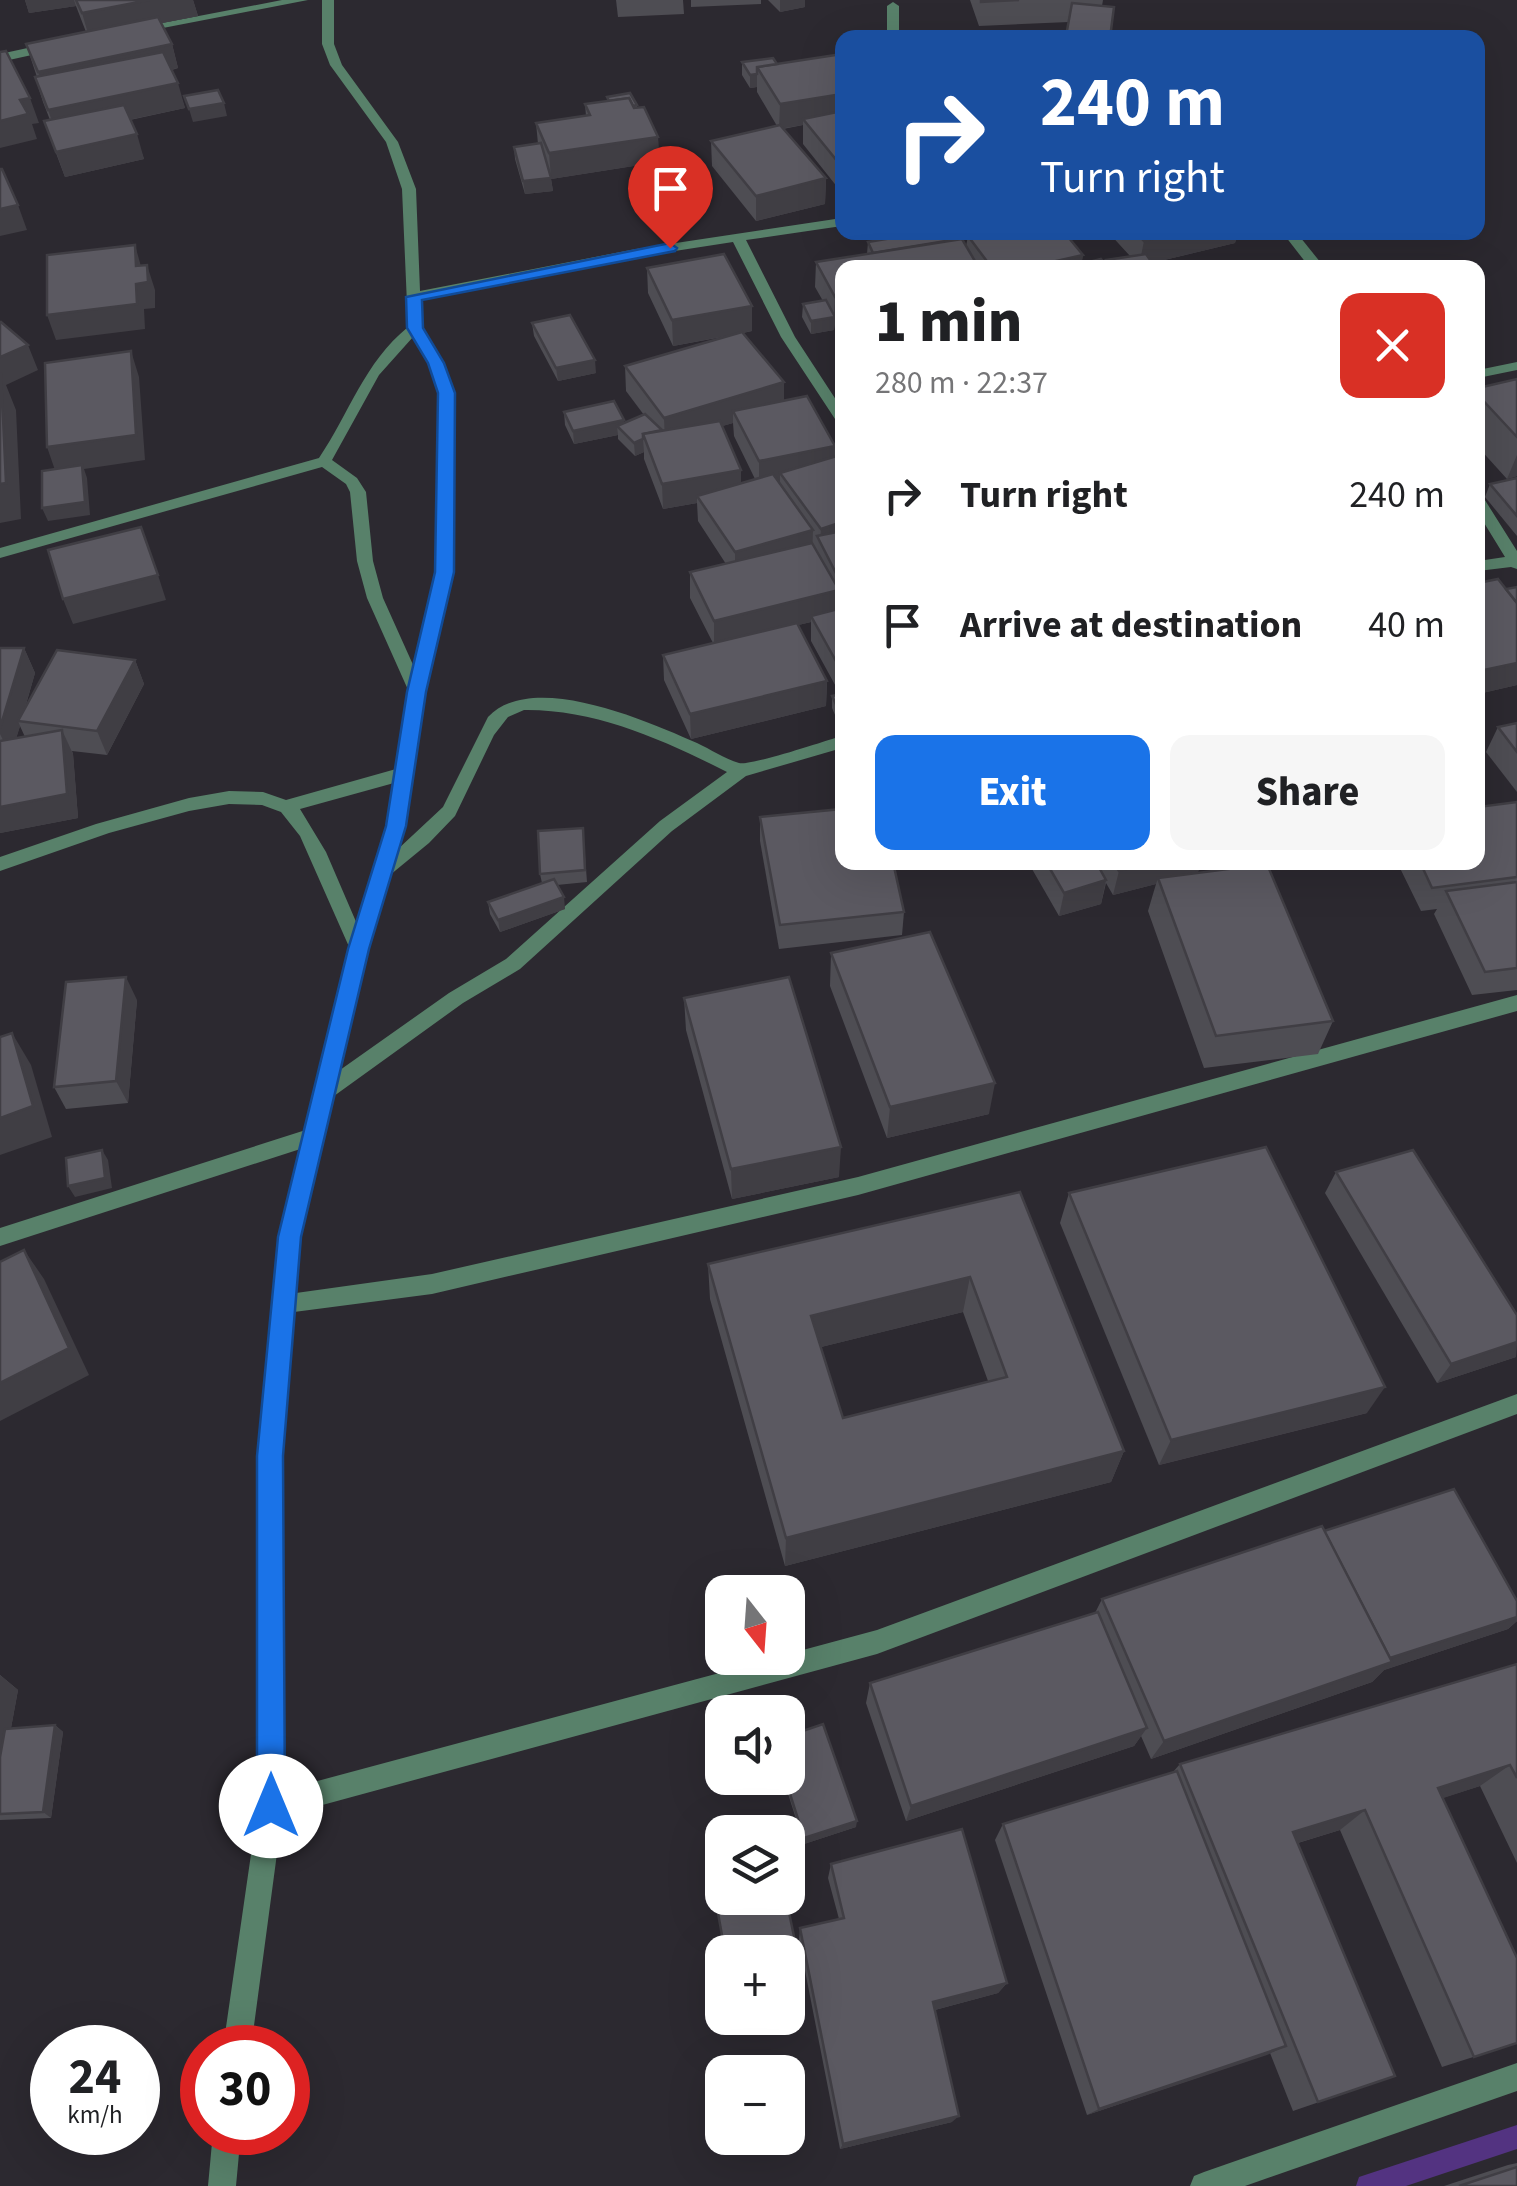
<!DOCTYPE html>
<html lang="en">
<head>
<meta charset="utf-8">
<style>
	body { margin:0; font-family:"Source Sans 3",sans-serif; background:#f6f6f6; color:#202124; height:100vh; display:flex; flex-direction:column; font-size:38px; white-space:nowrap }
	* { box-sizing:border-box; margin:0 }
	p { font-size:32px; color:#757577 }
	.icon { flex:none; width:55px; height:55px; fill:none; stroke:currentColor; stroke-width:2; stroke-linecap:round; stroke-linejoin:round }
	.map { position:relative; flex:1; overflow:hidden }
	.side { position:absolute; left:835px; top:260px; width:650px; height:610px; display:flex; flex-direction:column; background:#fff; border-radius:20px; box-shadow:0 10px 40px #0002 }
	.side>* { flex:none }
	.hud { position:absolute; left:835px; top:30px; width:650px; height:210px; border-radius:20px; box-shadow:0 10px 40px #0002; background:#1a4fa0; color:#fff; overflow:hidden }
	.needle { width:65px; rotate:163deg }
	.fabs { position:absolute; left:705px; top:1575px; display:grid; gap:20px }
	.fabs a { display:grid; place-items:center; width:100px; height:100px; border-radius:20px; background:#fff; box-shadow:0 10px 40px #0002; font-size:50px }
	.speed { position:absolute; left:30px; top:2025px; display:flex; gap:20px; font-size:50px; font-weight:700; text-align:center }
	.speed>* { display:grid; place-content:center; width:130px; height:130px; border-radius:50%; background:#fff; box-shadow:0 10px 40px #0002; line-height:1 }
	.speed small { font-size:25px; font-weight:400 }
	.speed .limit { border:15px solid #d22; background:#fff; color:#111 }
	.pin { position:absolute; display:grid; place-items:center; width:85px; height:85px; color:#fff; margin:-102px -42px; border-radius:50% 50% 50% 0; rotate:-45deg; box-shadow:0 0 10px #0007 }
	.pin .icon { rotate:45deg }
	.me { position:absolute; width:110px; margin:-55px; rotate:0deg; stroke-linejoin:round; filter:drop-shadow(0 0 8px #0008) }
	.turn { display:flex; align-items:center; gap:35px; height:210px; padding:0 40px; font-size:45px }
	.turn .icon { width:130px; height:130px; stroke-width:2.5 }
	.turn b { display:block; font-size:70px; line-height:85px }
	.round { display:grid; place-items:center; flex:none; width:105px; height:105px; border-radius:20px; background:#f6f6f6 }
	.head { display:flex; align-items:center; justify-content:space-between; height:170px; padding:0 40px }
	h1 { font-size:60px; font-weight:800; line-height:75px }
	.button { display:flex; gap:20px; margin-top:auto; padding:20px 40px }
	.button a { flex:1; height:115px; border-radius:20px; background:#1a73e8; color:#fff; font-size:40px; font-weight:800; line-height:115px; text-align:center }
	.button a+a { background:#f6f6f6; color:#202124 }
	ul { padding:0; list-style:none }
	li { display:flex; align-items:center; gap:30px; height:130px; padding:0 40px }
	li div { flex:1 }
	li b { display:block; font-size:38px }
	li em { font-style:normal }
	.map>svg:first-child { display:block }
	.lines { fill:none; stroke-linecap:round; stroke-linejoin:round }
	.stream { fill:#533381; fill-rule:evenodd }
	.service { fill:#58816a; fill-rule:evenodd }
	.minor { fill:#58816a; fill-rule:evenodd }
	.wall { fill:#4e4d53; fill-rule:evenodd }
	.shaded-wall { fill:#403e44 }
	.building { fill:#5b5961; stroke:#403e44; stroke-width:2.5; fill-rule:evenodd }
	.route { fill:#1a73e8; stroke:#114b97; stroke-width:2.5 }
</style>
</head>
<body>
<div class="map">
<svg width="1517" height="2186" viewBox="0 0 1517 2186">
	<rect width="100%" height="100%" fill="#2c2930"/>
	<g class="lines">
		<!-- stream -->
		<polygon class="stream" points="1517,2125 1517,2149 1406,2186 1356,2186 1359,2177 1368,2174"/>
		<!-- service -->
		<polygon class="service" points="315,1127 322,1130 325,1136 322,1142 0,1246 0,1228"/>
		<!-- minor -->
		<g class="minor">
			<polygon points="282,0 308,0 137,33 131,29"/>
			<path d="M322,0H334V44L342,65L398,142L416,189L420,291L636,249L842,218V226L746,240L795,337L842,409V424L837,422L781,337L733,242L636,257L421,300L422,328L443,363L453,393V572L425,692L405,826L398,849L443,807L488,717C532,670 647,721 697,743C710,749 725,759 739,763C752,766 824,741 842,736V748L746,776L672,831L520,969L463,1003L334,1096L301,1237L296,1293L432,1274L858,1177L1517,995V1011L858,1195L432,1294L294,1312L281,1456L284,1790L775,1658H788V1654L877,1630L1517,1394V1414L877,1654L282,1816L251,2048H223L258,1806L259,1456L279,1237L350,949L300,836L281,812L262,805L229,804L189,811L109,833L0,871V857L96,824L189,798L229,791L263,792L286,800L396,769L409,692L367,598L357,561L350,492L346,484L322,467L0,558V548L319,458C350,412 364,363 408,327L402,189L386,142L330,65L322,44ZM413,337L429,363L439,393L437,572L414,667L383,598L373,561L366,492L357,478L332,460L379,375ZM524,710C595,709 664,740 727,772L660,821L506,959L449,993L340,1070L368,949L390,875L429,843L455,816L494,735L508,717ZM394,783L387,826L357,924L326,852L300,809Z"/>
			<polygon points="893,2 899,6 899,38 887,38 887,6"/>
			<polygon points="55,42 61,46 59,49 0,62 0,54"/>
			<polygon points="1282,232 1296,232 1325,268 1310,268"/>
			<polygon points="1517,362 1517,370 1478,378 1478,370"/>
			<polygon points="1478,496 1483,497 1517,551 1517,569 1511,567 1478,571 1478,561 1505,557 1478,513"/>
			<polygon points="1517,2063 1517,2091 1245,2186 1190,2186 1194,2176 1204,2172"/>
			<polygon points="213,2132 241,2132 236,2186 208,2186"/>
		</g>
	</g>
	<!-- wall -->
	<g class="wall">
		<polygon points="25,0 193,0 198,16 161,23 172,44 178,68 172,70 185,108 130,120 144,159 65,177 44,121 50,120 43,102 35,77 37,77 26,44 86,32 76,6 29,13"/>
		<polygon points="616,0 683,0 684,14 618,17"/>
		<polygon points="691,0 761,0 761,4 691,7"/>
		<polygon points="768,0 805,0 805,7 780,12"/>
		<polygon points="970,0 1103,0 1102,6 1110,38 1066,38 1069,22 979,26"/>
		<polygon points="842,54 842,193 803,144 803,125 783,129 826,178 825,204 756,221 712,166 711,141 777,126 757,92 757,87 750,88 742,75 742,62 777,64"/>
		<polygon points="607,97 637,105 637,108 658,137 659,162 551,179 553,191 525,194 515,159 514,147 538,144 536,123 586,116 585,104 608,101"/>
		<polygon points="1108,232 1238,232 1235,243 1152,263 1155,268 842,268 842,321 835,322 834,330 811,334 802,317 803,304 823,301 815,287 816,262 867,254 868,242 952,240 966,246 968,236 1083,255 1081,264 1105,263 1106,260 1130,256"/>
		<path d="M647,268L752,331L743,333L784,401L835,446L842,605L839,606V609L842,608V731L832,708V696L840,694L811,641V622L798,625L827,681L826,706L691,739L664,680L663,655L713,643L690,598V572L726,564L698,521L697,503L663,509L644,459V452L635,456L618,439V435L574,444L565,425L564,412L624,423L644,415L626,391L625,366L733,335L673,346L648,293ZM733,423L734,436L755,479L741,483L722,426Z"/>
		<polygon points="532,323 596,373 558,381 534,336"/>
		<polygon points="1517,379 1517,476 1507,479 1478,447 1478,388"/>
		<polygon points="1517,478 1517,536 1485,497 1490,484"/>
		<polygon points="1478,583 1506,589 1517,587 1517,685 1478,694"/>
		<path d="M0,648H24L35,673L25,708L135,660L144,684L107,755L72,751L73,754L78,818L0,833ZM20,726L25,737L16,738Z"/>
		<polygon points="1517,723 1517,792 1486,752 1498,727"/>
		<polygon points="1517,802 1517,990 1472,995 1434,914 1437,909 1421,911 1397,862 1478,862"/>
		<polygon points="760,817 904,912 902,935 779,949 760,841"/>
		<polygon points="583,828 587,882 557,885 565,909 500,932 490,914 488,902 542,883 540,874"/>
		<polygon points="1028,862 1201,862 1198,872 1333,1021 1318,1054 1204,1068 1148,911 1156,884 1113,895 1106,883 1101,904 1059,916"/>
		<polygon points="831,953 989,1114 887,1138 830,986"/>
		<polygon points="684,998 839,1177 732,1199 686,1030"/>
		<polygon points="137,1000 128,1103 66,1109 54,1087"/>
		<polygon points="1336,1172 1517,1315 1516,1357 1437,1383 1325,1193"/>
		<path d="M1020,1192L1124,1451L1111,1482L785,1566L710,1299L708,1264ZM963,1312L988,1381L843,1418L821,1347Z"/>
		<polygon points="1069,1193 1367,1413 1159,1465 1060,1223"/>
		<polygon points="1324,1531 1517,1601 1517,1621 1508,1629 1384,1670 1372,1682 1151,1759 1141,1736 1134,1746 906,1821 866,1703 870,1683 1095,1613 1102,1599"/>
		<polygon points="1517,1664 1517,1863 1480,1786 1442,1798 1517,2043 1442,2067 1340,1830 1298,1843 1395,2076 1293,2111 1270,2053 1087,2115 995,1840 1003,1824 1173,1772 1180,1764"/>
		<polygon points="0,1675 18,1690 11,1728 55,1725 63,1732 51,1818 0,1820"/>
		<polygon points="783,1778 788,1778 856,1827 804,1844"/>
		<polygon points="831,1864 1007,1983 998,1993 935,2010 952,2122 840,2149 799,1940 800,1928 839,1919 828,1878"/>
		<polygon points="1517,2163 1517,2186 1444,2186 1508,2165"/>
	</g>
	<!-- shaded-wall -->
	<g class="shaded-wall">
		<polygon points="25,0 74,0 76,6 29,13"/>
		<polygon points="149,0 193,0 198,16 89,37 82,13"/>
		<polygon points="780,0 805,0 805,7 780,12"/>
		<polygon points="172,44 178,68 46,97 38,72"/>
		<polygon points="757,74 757,87 750,88 750,75"/>
		<polygon points="178,83 185,108 57,135 48,110"/>
		<polygon points="842,94 842,119 803,119 803,125 779,129 780,104"/>
		<polygon points="30,98 39,123 32,124 37,139 0,148 0,121 20,100"/>
		<polygon points="224,103 227,116 193,122 189,109"/>
		<polygon points="137,134 144,159 65,177 56,152"/>
		<polygon points="658,137 659,162 551,179 553,191 525,194 523,181 551,178 549,153"/>
		<polygon points="826,178 825,204 756,221 756,196"/>
		<polygon points="18,205 27,230 0,236 0,209"/>
		<polygon points="1179,232 1238,232 1235,243 1139,266 1144,241"/>
		<polygon points="135,245 142,270 147,265 155,290 155,308 144,309 145,329 56,340 47,315 136,266"/>
		<polygon points="1083,255 1081,268 1025,268"/>
		<polygon points="842,295 842,321 835,322 834,330 811,334 811,321 834,317 835,297"/>
		<polygon points="752,306 752,331 673,346 672,320"/>
		<polygon points="28,345 38,370 6,385 16,410 21,519 0,523 0,357"/>
		<polygon points="131,351 139,377 145,460 84,469 87,478 90,515 48,521 42,508 56,473 47,447"/>
		<polygon points="595,360 596,373 558,381 556,368"/>
		<polygon points="784,382 784,407 733,411 733,423 665,443 664,418"/>
		<polygon points="624,420 625,433 617,426 618,435 574,444 573,431"/>
		<polygon points="643,439 644,452 635,456 634,443"/>
		<polygon points="835,446 834,471 780,473 780,483 759,487 759,461"/>
		<polygon points="1517,455 1517,476 1507,479"/>
		<polygon points="741,470 741,495 697,496 697,503 663,509 662,484"/>
		<polygon points="842,522 842,547 820,542 821,529"/>
		<polygon points="813,530 812,555 735,578 735,552"/>
		<polygon points="158,575 166,600 73,624 63,599"/>
		<polygon points="842,580 842,605 839,606 840,581"/>
		<polygon points="839,590 838,615 811,616 811,622 714,646 714,621"/>
		<polygon points="24,648 35,673 21,721 18,721 20,726 11,756 0,734 0,728"/>
		<polygon points="135,660 144,684 107,755 97,731"/>
		<polygon points="1517,663 1517,685 1478,694 1478,684 1484,670"/>
		<polygon points="827,681 826,706 691,739 690,714"/>
		<polygon points="62,730 73,754 78,818 0,833 0,807"/>
		<polygon points="1152,862 1201,862 1198,872 1158,878 1156,884 1113,895 1119,871"/>
		<polygon points="1226,862 1249,862 1224,868"/>
		<polygon points="1106,880 1101,904 1059,916 1064,893"/>
		<polygon points="564,897 565,909 500,932 498,920"/>
		<polygon points="126,977 137,1000 128,1103 116,1081"/>
		<polygon points="12,1033 31,1065 52,1137 0,1155 0,1118"/>
		<polygon points="995,1083 989,1114 887,1138 890,1107"/>
		<polygon points="841,1147 839,1177 732,1199 731,1169"/>
		<polygon points="102,1150 108,1160 112,1188 75,1197 68,1186"/>
		<polygon points="24,1250 44,1279 89,1375 0,1421 0,1383"/>
		<polygon points="970,1277 963,1312 809,1350 811,1316"/>
		<polygon points="1517,1342 1516,1357 1437,1383 1451,1364"/>
		<polygon points="1385,1387 1367,1413 1159,1465 1171,1440"/>
		<polygon points="1124,1451 1111,1482 785,1566 786,1538"/>
		<polygon points="1517,1617 1517,1621 1508,1629 1384,1670 1372,1682 1151,1759 1164,1741 1388,1659"/>
		<polygon points="0,1675 18,1690 0,1788"/>
		<polygon points="55,1725 63,1732 51,1818 43,1812"/>
		<polygon points="1147,1728 1134,1746 906,1821 911,1806"/>
		<polygon points="1510,1765 1480,1786 1410,1809 1438,1788"/>
		<polygon points="1365,1810 1340,1830 1271,1851 1293,1832"/>
		<polygon points="857,1821 856,1827 804,1844 804,1838"/>
		<polygon points="796,1946 795,1950 786,1952 768,1952"/>
		<polygon points="1007,1983 998,1993 927,2012 933,2002"/>
		<polygon points="1286,2046 1267,2055 1087,2115 1099,2109"/>
		<polygon points="959,2116 952,2122 840,2149 843,2144"/>
	</g>
	<!-- building -->
	<g class="building">
		<polygon points="76,0 149,0 82,13"/>
		<polygon points="981,0 1019,0 981,2"/>
		<polygon points="1072,3 1114,7 1110,38 1066,36"/>
		<polygon points="158,17 172,44 38,72 26,44"/>
		<polygon points="6,51 30,98 20,100 28,114 0,121 0,52"/>
		<polygon points="163,52 178,83 48,110 35,77"/>
		<polygon points="842,54 842,94 780,104 757,67"/>
		<polygon points="773,58 777,64 757,67 757,74 750,75 742,62"/>
		<polygon points="218,90 224,103 189,109 184,96"/>
		<polygon points="630,93 637,105 633,106 629,98 609,101 607,97"/>
		<polygon points="629,98 634,108 644,107 658,137 549,153 536,123 590,115 585,104"/>
		<polygon points="124,105 137,134 56,152 44,121"/>
		<polygon points="842,111 842,167 803,119"/>
		<polygon points="780,125 826,178 756,196 711,141"/>
		<polygon points="541,143 551,178 523,181 514,147"/>
		<polygon points="0,169 2,169 18,205 0,209"/>
		<polygon points="928,232 948,232 952,240 873,253 868,242"/>
		<polygon points="983,232 1064,232 1083,255 1025,268 992,268 968,236"/>
		<polygon points="1136,232 1179,232 1144,241"/>
		<polygon points="962,239 979,268 842,268 842,295 835,297 816,262"/>
		<polygon points="135,245 136,266 147,265 148,282 136,284 137,304 47,315 47,255"/>
		<polygon points="724,254 752,306 672,320 647,268"/>
		<polygon points="1146,254 1155,267 1110,268 1106,260"/>
		<polygon points="1101,259 1109,268 1066,268"/>
		<polygon points="826,300 835,317 811,321 803,304"/>
		<polygon points="570,315 595,360 556,368 532,323"/>
		<polygon points="1,322 28,345 0,357 0,323"/>
		<polygon points="742,332 784,382 664,418 625,366"/>
		<polygon points="131,351 136,435 47,447 45,363"/>
		<polygon points="0,374 1,374 6,483 0,484"/>
		<polygon points="1517,379 1517,437 1478,395 1478,388"/>
		<polygon points="807,396 835,446 759,461 733,411"/>
		<polygon points="614,401 624,420 573,431 564,412"/>
		<polygon points="645,414 662,430 643,434 643,439 634,443 617,426"/>
		<polygon points="720,421 741,470 662,484 643,434"/>
		<polygon points="840,455 842,459 842,522 821,529 780,473"/>
		<polygon points="82,465 85,502 42,508 42,471"/>
		<polygon points="773,474 813,530 735,552 697,496"/>
		<polygon points="1517,478 1517,516 1490,484"/>
		<polygon points="141,527 158,575 63,599 48,550"/>
		<polygon points="842,531 842,580 840,581 817,536"/>
		<polygon points="812,543 839,590 714,621 690,572"/>
		<polygon points="1498,579 1517,603 1517,663 1484,670 1478,661 1478,583"/>
		<polygon points="1517,587 1517,603 1506,589"/>
		<polygon points="842,608 842,672 811,616"/>
		<polygon points="797,623 827,681 690,714 663,655"/>
		<polygon points="0,648 24,648 0,728"/>
		<polygon points="57,650 135,660 97,731 18,721"/>
		<polygon points="842,694 842,717 832,696"/>
		<polygon points="1517,723 1517,752 1498,727"/>
		<polygon points="62,730 67,794 0,807 0,741"/>
		<polygon points="1517,802 1517,877 1432,888 1420,862 1478,862 1478,807"/>
		<polygon points="842,809 842,862 893,862 904,912 780,925 760,817"/>
		<polygon points="583,828 585,870 540,874 538,831"/>
		<polygon points="1046,862 1096,862 1106,880 1064,893"/>
		<polygon points="1113,862 1152,862 1119,871"/>
		<polygon points="1267,864 1333,1021 1216,1036 1158,878"/>
		<polygon points="554,879 564,897 498,920 488,902"/>
		<polygon points="1517,882 1517,968 1485,972 1446,891"/>
		<polygon points="930,932 995,1083 890,1107 831,953"/>
		<polygon points="126,977 116,1081 54,1087 66,982"/>
		<polygon points="789,977 841,1147 731,1169 684,998"/>
		<polygon points="12,1033 33,1106 0,1118 0,1037"/>
		<polygon points="1266,1147 1385,1387 1171,1440 1069,1193"/>
		<polygon points="102,1150 105,1178 68,1186 66,1158"/>
		<polygon points="1413,1150 1517,1315 1517,1342 1451,1364 1336,1172"/>
		<path d="M1020,1192L1124,1451L786,1538L708,1264ZM970,1277L1007,1377L843,1418L811,1316Z"/>
		<polygon points="24,1250 69,1348 0,1383 0,1262"/>
		<polygon points="1454,1489 1517,1601 1517,1617 1390,1658 1324,1531"/>
		<polygon points="1322,1526 1392,1662 1164,1741 1102,1599"/>
		<polygon points="1098,1612 1147,1728 911,1806 870,1683"/>
		<polygon points="1517,1664 1517,1778 1510,1765 1438,1788 1517,1958 1517,2043 1474,2057 1365,1810 1293,1832 1395,2076 1318,2102 1180,1764"/>
		<polygon points="823,1724 857,1821 804,1838 785,1778 788,1778 788,1736"/>
		<polygon points="55,1725 43,1812 0,1814 0,1757 5,1729"/>
		<polygon points="1177,1771 1286,2046 1099,2109 1003,1824"/>
		<polygon points="962,1829 1007,1983 933,2002 959,2116 843,2144 800,1928 844,1918 831,1864"/>
		<polygon points="722,1872 722,1898 786,1898 796,1946 768,1952 725,1952 711,1874"/>
		<polygon points="1517,2167 1517,2186 1459,2186"/>
	</g>
	<!-- route -->
	<polygon class="route" points="670,243 677,248 675,251 422,300 423,328 444,363 455,393 454,572 426,692 406,826 369,949 301,1237 283,1456 285,1806 281,1816 271,1821 261,1816 257,1806 257,1456 278,1237 348,949 386,826 407,692 435,572 438,393 428,363 407,328 406,297"/>
</svg>
<div class="fabs">
<a><svg class="needle" viewBox="-14 -14 28 28"><path d="M0-13l5 13h-10z" fill="#e53935"/><path d="M0 13l5-13h-10z" fill="#757577"/></svg></a>
<a><svg class="icon" aria-label="sound" viewBox="0 0 24 24"><path d="M4 9h4l5-4v14l-5-4H4zM17 9q2 3 0 6"/></svg></a>
<a><svg class="icon" aria-label="layers" viewBox="0 0 24 24"><path d="M12 4l9 5-9 5-9-5zM3 14l9 5 9-5"/></svg></a>
<a>+</a>
<a>−</a>
</div>
<div class="speed"><div>24<small>km/h</small></div><div class="limit">30</div></div>
<div class="pin" style="left:670px;top:248px;background:#d93025"><svg class="icon" aria-label="arrive" viewBox="0 0 24 24"><path d="M6 21V4h12l-3 4 3 4H6"/></svg></div>
<svg class="me" style="left:271px;top:1806px" viewBox="-20 -20 40 40"><circle r="19" fill="#fff"/><path d="M0-13L10 11 0 6-10 11z" fill="#1a73e8"/></svg>
<div class="hud">
<div class="turn"><svg class="icon" aria-label="right" viewBox="0 0 24 24"><path d="M7 20v-9h11M14 6l5 5-5 5"/></svg><div><b>240 m</b>Turn right</div></div>
</div>
<section class="side">
<div class="head"><div><h1>1 min</h1><p>280 m · 22:37</p></div><a class="round" style="background:#d93025;color:#fff"><svg class="icon" aria-label="close" viewBox="0 0 24 24"><path d="M6 6l12 12M18 6L6 18"/></svg></a></div>
<ul>
<li><svg class="icon" aria-label="right" viewBox="0 0 24 24"><path d="M7 20v-9h11M14 6l5 5-5 5"/></svg><div><b>Turn right</b></div><em>240 m</em></li>
<li><svg class="icon" aria-label="arrive" viewBox="0 0 24 24"><path d="M6 21V4h12l-3 4 3 4H6"/></svg><div><b>Arrive at destination</b></div><em>40 m</em></li>
</ul>
<div class="button"><a>Exit</a><a>Share</a></div>
</section>
</div>
</body>
</html>
